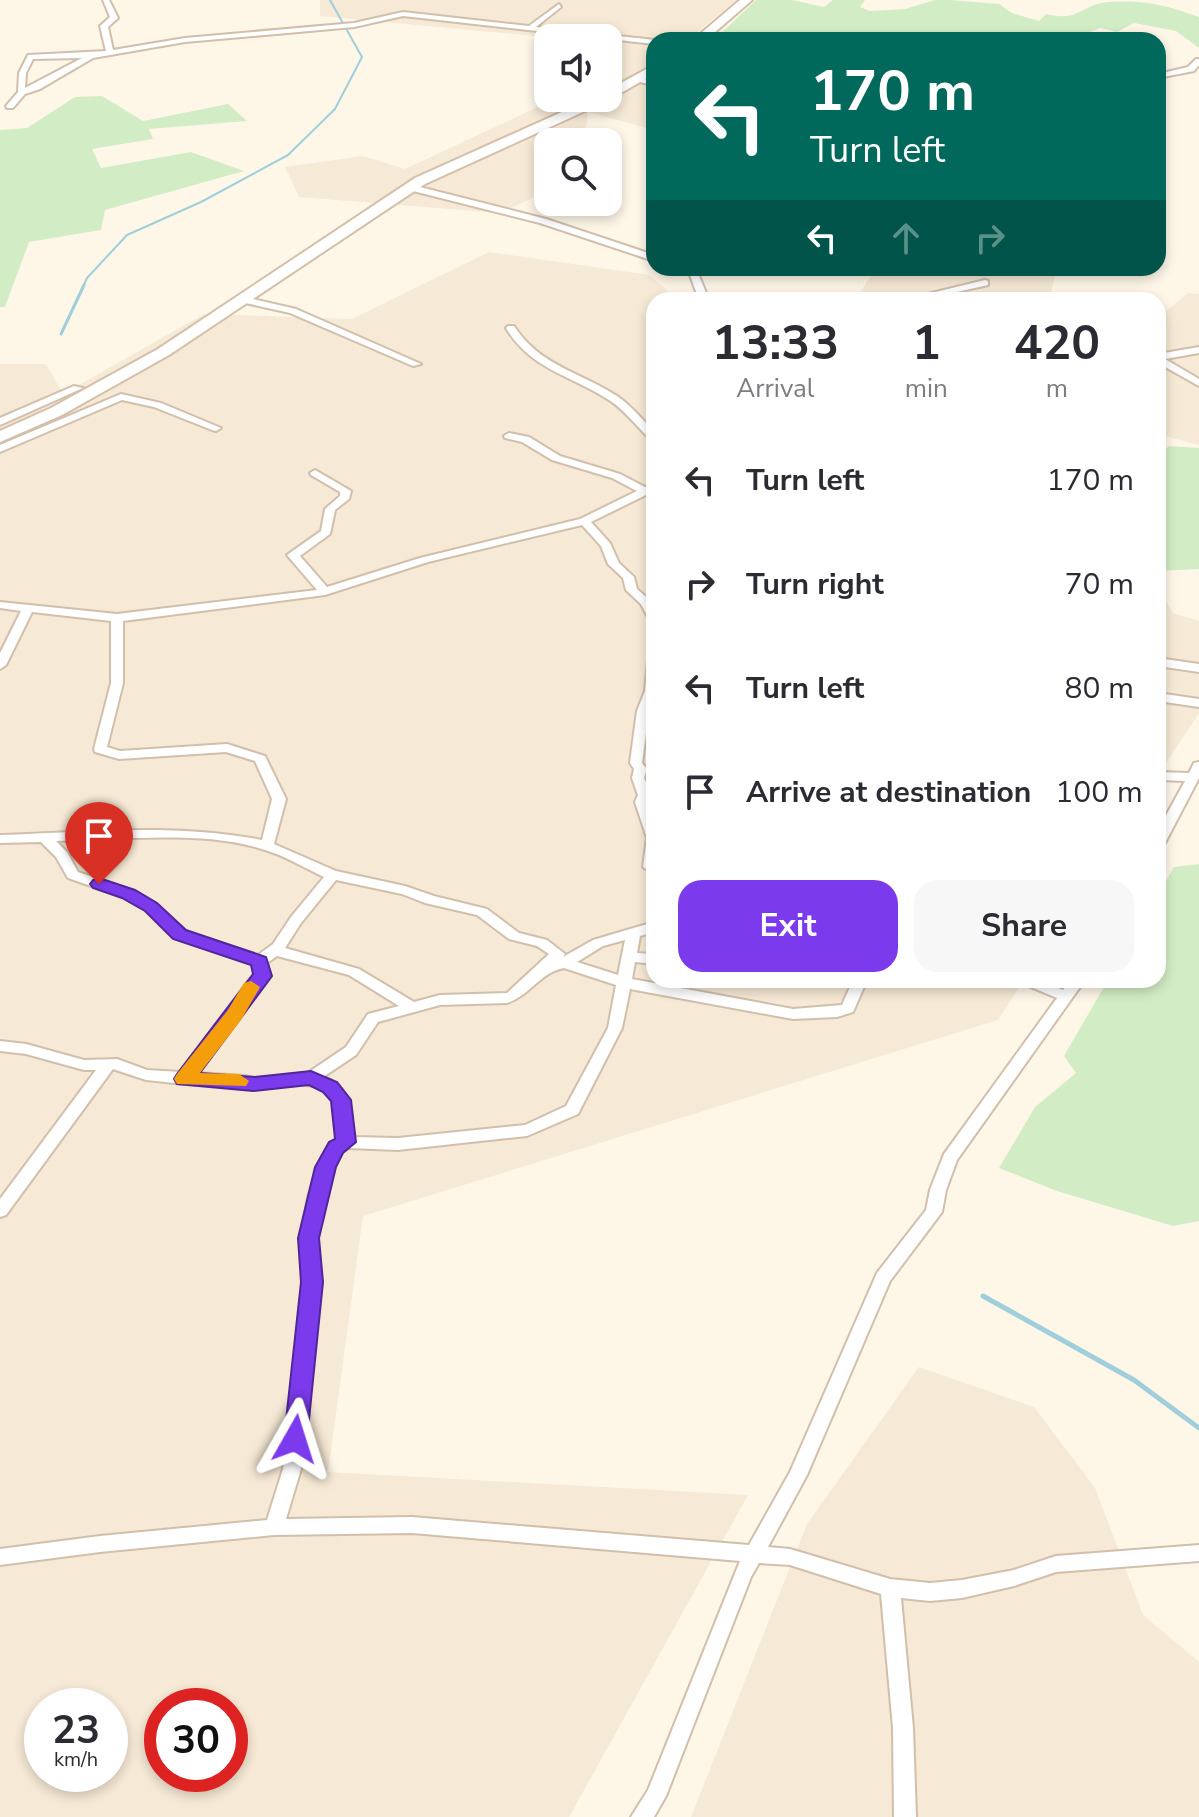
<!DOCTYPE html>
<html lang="en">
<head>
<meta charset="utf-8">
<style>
	body { margin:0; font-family:"Nunito Sans",sans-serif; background:#f7f7f7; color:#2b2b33; height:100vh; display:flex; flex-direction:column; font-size:30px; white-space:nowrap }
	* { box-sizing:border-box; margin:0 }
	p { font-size:26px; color:#7c7c81 }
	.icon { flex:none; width:44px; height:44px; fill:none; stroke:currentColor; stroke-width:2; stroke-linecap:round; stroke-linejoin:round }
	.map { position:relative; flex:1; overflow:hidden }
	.sheet { position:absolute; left:646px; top:292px; width:520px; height:696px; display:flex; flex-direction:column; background:#fff; border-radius:24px; box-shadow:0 4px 12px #0003 }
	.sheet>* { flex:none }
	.guide { position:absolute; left:646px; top:32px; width:520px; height:244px; border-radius:24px; box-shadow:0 4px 12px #0003; background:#00695c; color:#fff; overflow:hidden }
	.controls { position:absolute; left:534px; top:24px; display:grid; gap:16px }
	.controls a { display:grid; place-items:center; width:88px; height:88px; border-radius:16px; background:#fff; box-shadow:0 4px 12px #0003; font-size:40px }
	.speed { position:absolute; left:24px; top:1688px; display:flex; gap:16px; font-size:40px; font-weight:700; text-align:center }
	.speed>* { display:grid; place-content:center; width:104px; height:104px; border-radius:50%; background:#fff; box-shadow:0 4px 12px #0003; line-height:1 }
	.speed small { font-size:20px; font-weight:400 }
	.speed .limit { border:12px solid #d22; background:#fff; color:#111 }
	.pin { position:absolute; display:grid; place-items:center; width:68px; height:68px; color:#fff; margin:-82px -34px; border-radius:50% 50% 50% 0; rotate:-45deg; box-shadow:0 0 8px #0007 }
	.pin .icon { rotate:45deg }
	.me { position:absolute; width:88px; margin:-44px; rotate:6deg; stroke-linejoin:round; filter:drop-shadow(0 0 6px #0008) }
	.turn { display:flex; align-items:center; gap:28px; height:168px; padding:0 32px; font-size:36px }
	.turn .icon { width:104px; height:104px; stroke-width:2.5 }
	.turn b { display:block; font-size:56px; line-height:68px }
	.lanes { display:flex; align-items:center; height:76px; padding:0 32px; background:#0003; justify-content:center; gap:40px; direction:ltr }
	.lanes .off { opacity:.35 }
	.eta { display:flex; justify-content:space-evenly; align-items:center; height:136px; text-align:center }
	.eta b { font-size:48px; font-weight:700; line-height:56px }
	.cta { display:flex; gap:16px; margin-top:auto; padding:16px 32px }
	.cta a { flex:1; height:92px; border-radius:24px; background:#7c3aed; color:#fff; font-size:32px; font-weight:700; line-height:92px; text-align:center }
	.cta a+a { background:#f7f7f7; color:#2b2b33 }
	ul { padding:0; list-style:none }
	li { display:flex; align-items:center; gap:24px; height:104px; padding:0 32px }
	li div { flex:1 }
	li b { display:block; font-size:30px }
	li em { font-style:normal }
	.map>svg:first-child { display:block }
	.residential { fill:#f6e9d5; fill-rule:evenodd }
	.green { fill:#d2edc5 }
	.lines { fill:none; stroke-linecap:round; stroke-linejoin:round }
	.stream-far2 { stroke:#a0cedb; stroke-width:2 }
	.stream-far1 { stroke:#a0cedb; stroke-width:3 }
	.stream { stroke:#a0cedb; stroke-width:5 }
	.minor-casing { stroke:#d1bfac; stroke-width:4 }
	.secondary-casing { stroke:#d4c0aa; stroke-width:4 }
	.minor { fill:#fff; fill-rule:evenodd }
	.secondary { fill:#fff; fill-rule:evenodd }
	.route { fill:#7c3aed; stroke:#51269a; stroke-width:2 }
	.slow { fill:#f59e0b }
</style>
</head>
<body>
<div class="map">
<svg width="1199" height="1817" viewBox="0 0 1199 1817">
	<rect width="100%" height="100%" fill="#fef7e8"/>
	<!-- residential -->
	<g class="residential">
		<polygon points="320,0 737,0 693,35 710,40 654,40 654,64 649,67 654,69 654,130 588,112 584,142 548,142 548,191 500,213 299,197 285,167 363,156 405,169 557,98 608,98 608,74 621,67 616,51 608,49 608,38 557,38 320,16"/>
		<path d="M489,252L650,275L678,300H654V980H1024L998,1020L363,1216L328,1472L748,1495L569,1817H0V364H46L63,394L204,314L352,319ZM42,1706H110V1774H42ZM162,1706H230V1774H162Z"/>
		<polygon points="876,268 1057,268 1049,300 855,300"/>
		<polygon points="1188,293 1199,294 1199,445 1158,434 1158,318"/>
		<polygon points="1158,588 1173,613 1199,621 1199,713 1158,775"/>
		<polygon points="919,1367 1034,1407 1095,1488 1143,1615 1199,1662 1199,1817 691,1817 807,1524"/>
	</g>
	<!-- green -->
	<g class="green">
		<path d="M756,0H792L824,7L833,0H865L860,7L870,11L905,9L935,0H950L999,4L1012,13L1039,21L1046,14C1079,22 1079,6 1107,2C1146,0 1162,4 1199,17V48L1176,31L1134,23L1117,32L1100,28L1090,32L1110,38L1106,40L1036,34L1027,40H735L717,37Z"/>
		<polygon points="102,96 143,121 228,104 247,121 149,129 153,139 92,149 101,168 191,152 244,171 105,210 101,230 29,242 5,307 0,307 0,130 27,128 75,97"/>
		<polygon points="1169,446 1199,448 1199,569 1158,571 1158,456"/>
		<polygon points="1199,864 1199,1221 1173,1226 1057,1191 999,1168 1035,1107 1076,1073 1064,1056 1108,980 1158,980 1158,895 1174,867"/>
	</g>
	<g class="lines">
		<!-- stream-far2 -->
		<polyline class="stream-far2" points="83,287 87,278 127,235 201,202 288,155 335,109 362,57 330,0"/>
		<!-- stream-far1 -->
		<polyline class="stream-far1" points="61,334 84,285"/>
		<!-- stream -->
		<polyline class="stream" points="983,1296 1134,1380 1199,1428"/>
		<defs>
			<g id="minor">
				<path d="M103,0H109L118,18L108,27L113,50L185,38L354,23L403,12L529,26L559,4L561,7L536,27L655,40L654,44L403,16L354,27L185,42L93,58L40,89L25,94L13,108H7L6,106L18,92L19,73L28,55L106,51L100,26L110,17ZM82,58L25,88L26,73L33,59Z"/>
				<polygon points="1196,59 1199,59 1199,65 1194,71 1158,78 1158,74 1188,67"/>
				<polygon points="635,77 654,81 654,85 635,81"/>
				<polygon points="412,185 546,219 654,255 654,261 540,223 409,190 409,186"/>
				<polygon points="677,268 690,268 697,271 709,300 699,300 690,275"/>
				<polygon points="985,280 988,281 988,285 921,300 903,300"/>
				<polygon points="244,297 296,309 421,364 413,366 290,313 241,302 241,298"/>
				<path d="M508,326H514C540,366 580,372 617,396C632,406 642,420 654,431V440L650,439C636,426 625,410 609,400C571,375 531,370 506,328Z"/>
				<polygon points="1199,347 1199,353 1165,359 1199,379 1199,386 1158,363 1158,354"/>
				<polygon points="74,386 83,388 0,425 0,418"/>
				<polygon points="121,394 161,403 221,428 216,431 212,430 154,407 122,400 0,452 0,445"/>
				<path d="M509,433L529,437L560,456L620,474L645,487L654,484V491L591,522L610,543L619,563L634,577L637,589L652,602L654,623L650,621L641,604L626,590L623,578L608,564L601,546L582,525L428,562L325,595L123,621V683L107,747L120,751L227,744L265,756L286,799L274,844L336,871L405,886L434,896L487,909L519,933L547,940L565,954L563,957L593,940L654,922V932L640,936L637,953L654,954V964L635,962L632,979L793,1009L842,1005L853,980H867L853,1012L837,1017L793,1019L630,989L622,1028L578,1114L527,1136L398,1150L348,1148L342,1152L333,1167L324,1197L317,1238L320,1282L301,1469L286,1519L412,1517L749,1545L790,1472L877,1273L926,1210L930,1190L944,1154L1057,998L1021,983L1019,980H1039L1063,990L1070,980H1085L957,1160L946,1190L942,1212L890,1281L807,1475L768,1547L790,1549L890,1579L930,1583L962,1580L1014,1570L1056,1556L1199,1545V1561L1056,1572L1014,1586L962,1598L930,1601L901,1598L913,1728L916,1817H894L893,1728L881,1594L790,1565L759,1563L751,1577L666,1796L654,1817H631L648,1790L740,1561L412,1533L274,1535L100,1552L0,1565V1549L100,1536L267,1520L283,1469L304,1282L301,1238L308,1197L317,1167L330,1144L337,1140L334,1103L327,1093L318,1087L301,1084L253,1089L244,1086L184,1084L146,1080L113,1069L6,1215L0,1217V1199L96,1070H84L26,1054L0,1051V1041L26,1044L84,1060L117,1059L147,1070L181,1072L229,1011L249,980L255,975L253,964L175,938L146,910L123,897L68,878L56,857L41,842L0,843V835C88,832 175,823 262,840L272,799L255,761L226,752L119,759L95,752L94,749L111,683V621L32,612L6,665L0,669V653L21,611L0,608V602L117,614L317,590L287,555L321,531L325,509L340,496V492L311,475L310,473L315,470L351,491L349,499L335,510L330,534L300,556L327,587L420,558L580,519L637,491L612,478L552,460L522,442L505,438L504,436ZM133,838C177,837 225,836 268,851C287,857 305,868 324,877L291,917L273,944L258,955L185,932L156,904L133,891L78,872L67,852L56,841ZM336,880L402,894L425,903L477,915L509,939L537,946L549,954L507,993L440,995L414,1002L359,969L285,948L301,923ZM625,940L618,975L577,962L603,946ZM277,956L349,975L399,1006L368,1014L346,1047L306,1074L254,1078L245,1076L197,1073C222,1041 245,1007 270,976L267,963ZM564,968L616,985L608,1028L566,1106L525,1125L398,1138L353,1137C352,1112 351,1086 323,1077L356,1055L378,1022L440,1005L507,1003C531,995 539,973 564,968Z"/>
				<polygon points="654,656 654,699 649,711 642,763 647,769 644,778 652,795 649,802 654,818 654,874 643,867 647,838 635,802 638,795 632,778 634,769 630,763 637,711 645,691 648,660"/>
				<polygon points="1158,658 1199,664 1199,672 1158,666"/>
				<polygon points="1158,693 1199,699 1199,707 1158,701"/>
				<polygon points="1199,762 1199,778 1165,843 1158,847 1158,830 1185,781 1158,780 1158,772 1189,773 1194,763"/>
			</g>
			<g id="secondary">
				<polygon points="740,0 752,0 706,40 693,40"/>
				<polygon points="654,65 654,74 607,101 425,184 169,355 62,415 0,442 0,431 51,408 158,349 415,178 593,98 608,98 608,90"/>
			</g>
		</defs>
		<!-- minor casing -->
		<use href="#minor" class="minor-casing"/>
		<!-- secondary casing -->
		<use href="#secondary" class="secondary-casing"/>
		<!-- minor -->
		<use href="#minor" class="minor"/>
		<!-- secondary -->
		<use href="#secondary" class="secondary"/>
	</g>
	<!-- route -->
	<polygon class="route" points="99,878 135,890 157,903 186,930 266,957 272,976 200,1073 255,1077 311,1071 337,1082 351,1100 356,1142 343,1153 336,1167 319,1238 323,1282 307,1439 304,1446 295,1449 287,1446 284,1439 301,1282 298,1238 315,1167 329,1142 335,1139 331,1101 323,1092 309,1085 253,1091 177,1084 174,1079 177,1074 253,974 251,965 173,939 145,911 122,898 93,888 90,884 93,880"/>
	<!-- slow -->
	<polygon class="slow" points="251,981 260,987 241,1020 200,1073 239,1074 249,1081 246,1086 177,1084 174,1079 177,1074 228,1010 244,983"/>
</svg>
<div class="controls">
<a><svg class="icon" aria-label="sound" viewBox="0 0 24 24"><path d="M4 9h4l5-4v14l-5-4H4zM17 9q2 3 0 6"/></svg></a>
<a><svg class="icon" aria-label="search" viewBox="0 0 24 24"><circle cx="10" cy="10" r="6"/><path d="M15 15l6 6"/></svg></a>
</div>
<div class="speed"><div>23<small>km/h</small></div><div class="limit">30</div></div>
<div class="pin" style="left:99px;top:884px;background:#d93025"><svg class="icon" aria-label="arrive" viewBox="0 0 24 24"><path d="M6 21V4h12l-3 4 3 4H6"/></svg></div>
<svg class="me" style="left:295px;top:1439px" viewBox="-20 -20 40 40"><path d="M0-17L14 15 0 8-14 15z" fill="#7c3aed" stroke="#fff" stroke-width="4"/></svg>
<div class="guide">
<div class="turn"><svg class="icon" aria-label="left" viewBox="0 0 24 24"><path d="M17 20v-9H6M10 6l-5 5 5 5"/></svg><div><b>170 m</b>Turn left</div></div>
<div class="lanes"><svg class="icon" aria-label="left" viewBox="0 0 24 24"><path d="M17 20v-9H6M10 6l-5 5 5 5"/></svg><svg class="icon off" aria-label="ahead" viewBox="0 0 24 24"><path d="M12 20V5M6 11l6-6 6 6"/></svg><svg class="icon off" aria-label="right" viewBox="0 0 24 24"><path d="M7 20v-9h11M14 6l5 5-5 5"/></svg></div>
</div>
<section class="sheet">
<div class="eta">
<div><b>13:33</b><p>Arrival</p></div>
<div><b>1</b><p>min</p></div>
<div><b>420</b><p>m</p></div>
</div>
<ul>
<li><svg class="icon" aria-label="left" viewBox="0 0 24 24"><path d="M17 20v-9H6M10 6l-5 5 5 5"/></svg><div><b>Turn left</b></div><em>170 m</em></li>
<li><svg class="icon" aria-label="right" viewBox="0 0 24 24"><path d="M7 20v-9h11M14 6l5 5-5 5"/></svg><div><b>Turn right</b></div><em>70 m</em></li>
<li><svg class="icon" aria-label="left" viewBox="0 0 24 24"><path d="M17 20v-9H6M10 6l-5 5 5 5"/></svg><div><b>Turn left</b></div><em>80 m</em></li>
<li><svg class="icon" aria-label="arrive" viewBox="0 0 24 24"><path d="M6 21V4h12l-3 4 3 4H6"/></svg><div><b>Arrive at destination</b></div><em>100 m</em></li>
</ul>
<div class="cta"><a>Exit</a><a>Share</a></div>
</section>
</div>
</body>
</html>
